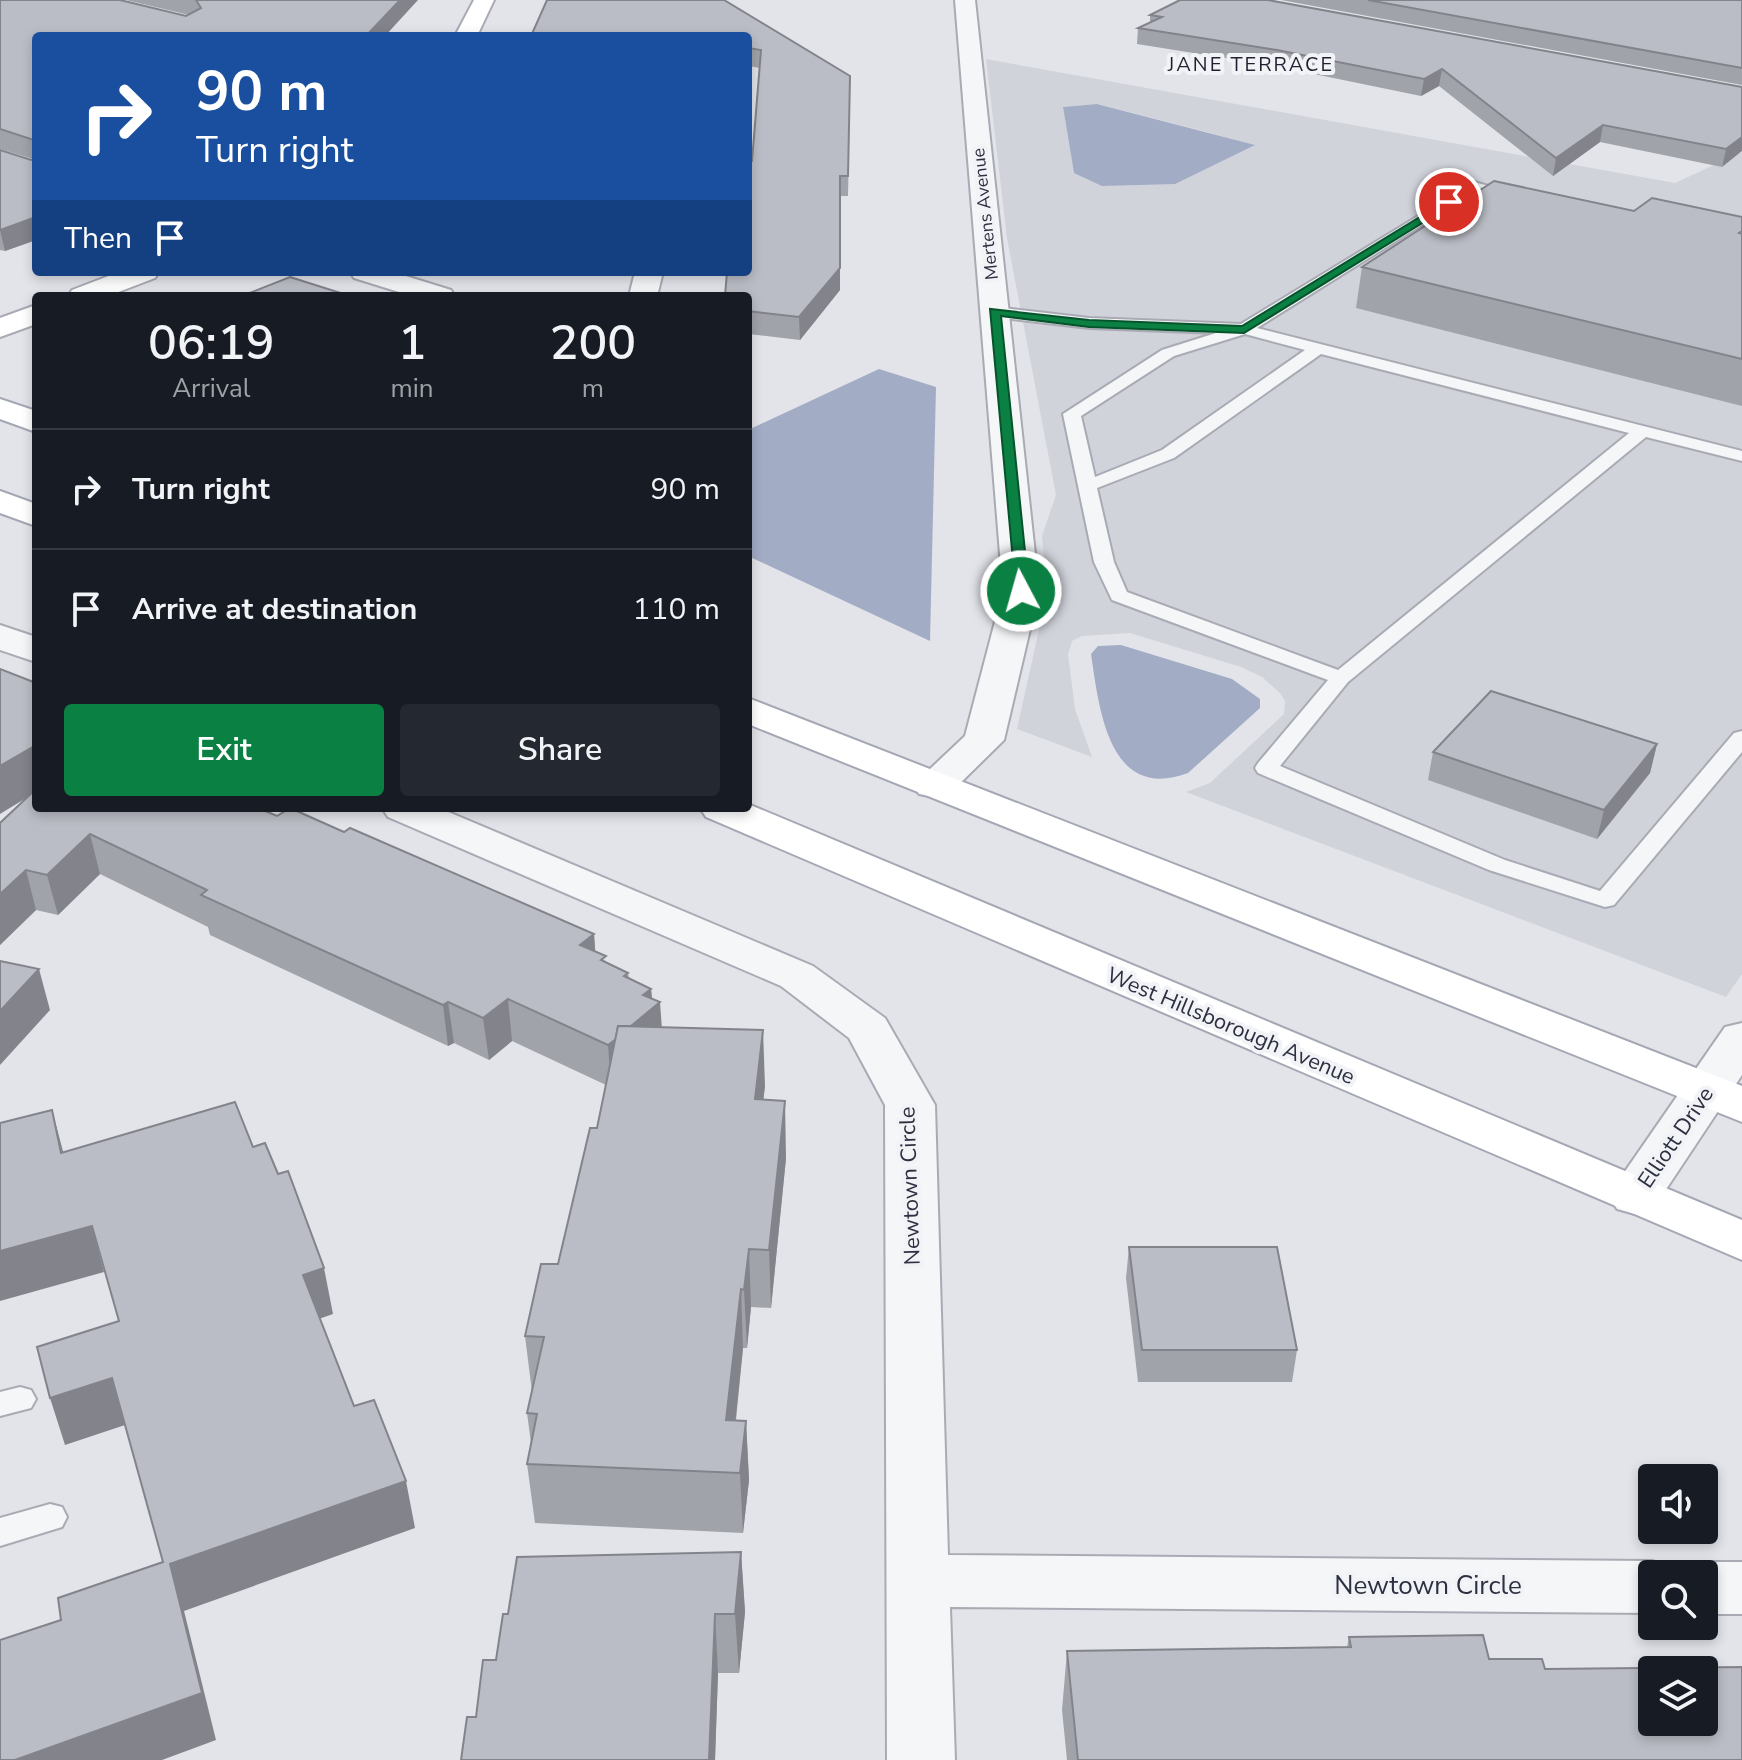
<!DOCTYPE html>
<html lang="en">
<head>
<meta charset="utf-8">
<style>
	body { margin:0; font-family:"Nunito Sans",sans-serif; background:#242831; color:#f1f3f6; height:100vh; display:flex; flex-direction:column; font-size:30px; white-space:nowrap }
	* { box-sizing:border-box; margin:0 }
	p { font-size:26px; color:#9ea1a6 }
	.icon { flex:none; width:44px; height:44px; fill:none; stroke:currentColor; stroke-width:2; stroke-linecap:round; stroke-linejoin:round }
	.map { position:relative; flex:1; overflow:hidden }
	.side { position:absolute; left:32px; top:292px; width:720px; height:520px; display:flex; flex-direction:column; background:#171b24; border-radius:8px; box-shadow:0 4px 12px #0003 }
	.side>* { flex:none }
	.hud { position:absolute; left:32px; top:32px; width:720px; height:244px; border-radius:8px; box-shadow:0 4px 12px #0003; background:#1a4fa0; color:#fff; overflow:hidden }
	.tools { position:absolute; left:1638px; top:1464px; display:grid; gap:16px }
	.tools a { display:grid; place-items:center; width:80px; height:80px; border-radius:8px; background:#171b24; box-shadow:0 4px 12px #0003; font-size:40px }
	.pin { position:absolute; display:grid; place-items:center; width:68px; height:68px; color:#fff; margin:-34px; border:4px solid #fff; border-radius:50%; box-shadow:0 2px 8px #0007 }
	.me { position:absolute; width:88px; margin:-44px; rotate:354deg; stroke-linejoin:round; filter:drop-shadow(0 0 6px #0008) }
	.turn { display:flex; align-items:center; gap:28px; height:168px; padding:0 32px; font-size:36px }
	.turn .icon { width:104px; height:104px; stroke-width:2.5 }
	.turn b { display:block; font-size:56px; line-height:68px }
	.then { display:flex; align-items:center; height:76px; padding:0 32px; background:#0003; gap:16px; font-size:30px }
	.eta { display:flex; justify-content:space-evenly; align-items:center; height:136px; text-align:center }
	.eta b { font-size:48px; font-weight:600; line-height:56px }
	.primary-button { display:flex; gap:16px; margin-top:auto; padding:16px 32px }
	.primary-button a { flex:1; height:92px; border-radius:8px; background:#0b8043; color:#fff; font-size:32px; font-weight:600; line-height:92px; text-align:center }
	.primary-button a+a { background:#242831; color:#f1f3f6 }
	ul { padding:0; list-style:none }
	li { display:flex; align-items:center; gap:24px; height:120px; padding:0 32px; border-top:2px solid #363941 }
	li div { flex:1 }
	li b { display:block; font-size:30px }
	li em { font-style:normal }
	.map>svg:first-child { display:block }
	.built { fill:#d1d3db; fill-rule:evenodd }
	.water { fill:#a2acc5 }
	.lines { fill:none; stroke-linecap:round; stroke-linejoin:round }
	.lane-casing { stroke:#a9aab4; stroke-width:4 }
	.street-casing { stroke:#a9aab4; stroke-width:4 }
	.secondary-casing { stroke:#a9aab4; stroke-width:4 }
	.primary-casing { stroke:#a4a7b4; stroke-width:4 }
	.lane { fill:#f5f6f8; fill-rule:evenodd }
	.street { fill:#f5f6f8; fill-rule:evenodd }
	.secondary { fill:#fff; fill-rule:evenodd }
	.primary { fill:#fff; fill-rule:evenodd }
	.wall { fill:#a1a3aa }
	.shaded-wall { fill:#83848b }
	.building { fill:#bbbdc6; stroke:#83848b; stroke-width:2; fill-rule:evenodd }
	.route { fill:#0b8043; stroke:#07532c; stroke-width:2 }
	.labels { text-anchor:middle; stroke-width:8; stroke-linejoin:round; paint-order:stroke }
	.far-street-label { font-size:18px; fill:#2d3040; stroke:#f2f3f7 }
	.far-neighbourhood-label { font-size:20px; letter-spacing:2px; fill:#1f2131; stroke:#f2f3f7 }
	.street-label { font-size:22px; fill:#2d3040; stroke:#f2f3f7 }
	.near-street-label { font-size:26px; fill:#2d3040; stroke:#f2f3f7 }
</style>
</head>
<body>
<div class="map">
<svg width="1742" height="1760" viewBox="0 0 1742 1760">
	<rect width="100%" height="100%" fill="#e3e4ea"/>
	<!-- built -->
	<path class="built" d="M986,59L1675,183L1742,152V974L1726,997L1186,792L1210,783L1284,714L1285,701L1280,693L1262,677L1241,667L1130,633L1082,636L1072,641L1068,654L1075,709L1092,757L1017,729L1047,593L1042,536L1056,495L1007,238ZM1098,104L1207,132L1254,145L1074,173L1063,107Z"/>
	<!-- water -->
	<g class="water">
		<polygon points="1097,104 1255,145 1175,184 1102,186 1074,173 1063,107"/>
		<polygon points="879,369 936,387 930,641 748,556 748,430"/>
		<path d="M1121,645L1232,679L1260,699V708L1188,773C1108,803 1099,707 1091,654L1098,646Z"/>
	</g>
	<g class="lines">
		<defs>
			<g id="lane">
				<path d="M1474,182L1521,195L1514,199L1476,191L1257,328L1742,451V461L1646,437L1348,682L1280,766L1505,860L1600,891L1734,733L1742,731V752L1614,905L1605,907L1489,870L1258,773L1255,768L1258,763L1328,680L1112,600L1094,562L1063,414L1162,350L1216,333L1089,328L995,317L987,312L995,307L1089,318L1241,324ZM1245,334L1305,350L1162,450L1095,477L1081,416L1174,356ZM1321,354L1629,433L1338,670L1127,592L1114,562L1097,488L1174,458Z"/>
				<polygon points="20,1387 31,1390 36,1399 31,1408 0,1416 0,1392"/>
				<polygon points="50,1504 62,1507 67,1517 62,1527 0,1546 0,1518"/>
			</g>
			<g id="street">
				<polygon points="955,0 975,0 1039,591 1004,740 949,794 934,797 919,794 913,785 965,736 1003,591"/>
				<polygon points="350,272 393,272 451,290 455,296 412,296 354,278"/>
				<polygon points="635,272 663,272 657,296 629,296"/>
				<polygon points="0,625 36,637 36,662 0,650"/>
				<polygon points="382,808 439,808 813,966 885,1018 935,1105 948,1555 1652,1561 1674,1568 1677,1574 1652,1574 1652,1613 950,1607 955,1760 887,1760 885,1105 849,1038 781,986 388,817"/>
				<polygon points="1742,1023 1742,1075 1653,1209 1635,1214 1617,1209 1609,1196 1617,1183 1725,1027"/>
				<polygon points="1704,1562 1742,1562 1742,1614 1704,1614 1704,1574 1680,1574 1682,1569"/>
			</g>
			<g id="secondary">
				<polygon points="474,0 494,0 477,36 455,36"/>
				<polygon points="119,272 159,272 155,278 108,296 68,296 72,290"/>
				<polygon points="36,305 36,324 0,337 0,318"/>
			</g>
			<g id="primary">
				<polygon points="0,399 36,411 36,432 0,419"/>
				<polygon points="0,491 36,504 36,526 0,513"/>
				<polygon points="748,698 1742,1086 1742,1122 748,724"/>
				<polygon points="748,804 1742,1220 1742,1260 706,817 700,808 748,808"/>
			</g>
		</defs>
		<!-- lane casing -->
		<use href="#lane" class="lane-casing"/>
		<!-- street casing -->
		<use href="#street" class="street-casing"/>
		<!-- secondary casing -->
		<use href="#secondary" class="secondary-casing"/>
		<!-- primary casing -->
		<use href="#primary" class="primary-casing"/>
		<!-- lane -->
		<use href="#lane" class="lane"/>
		<!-- street -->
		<use href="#street" class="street"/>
		<!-- secondary -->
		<use href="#secondary" class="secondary"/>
		<!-- primary -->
		<use href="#primary" class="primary"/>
	</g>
	<!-- wall -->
	<g class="wall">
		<polygon points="0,0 186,16 189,15 126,0 418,0 36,36 36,240 5,251 0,250 0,150 31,160 33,159 0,149"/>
		<polygon points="724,0 850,94 848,196 840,196 840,290 800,340 748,334 752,161 760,68 748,66 748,36 531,36"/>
		<polygon points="1281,0 1742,0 1742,85"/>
		<polygon points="1150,15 1742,87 1722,167 1600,142 1553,176 1439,86 1421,96 1275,66 1137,44 1138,28 1150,23"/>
		<polygon points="1634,211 1742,217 1742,406 1356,308 1362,267"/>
		<polygon points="0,669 36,808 277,816 344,832 594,934 595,951 607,963 628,973 629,978 651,989 652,999 661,1027 765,1086 763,1099 786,1158 771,1308 751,1307 747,1348 743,1348 736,1420 746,1421 749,1480 743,1533 535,1523 527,1464 531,1443 527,1413 532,1392 525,1336 558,1264 597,1128 606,1085 512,1041 489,1060 454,1043 448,1046 210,935 208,927 100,874 58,915 36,910 0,945 0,823 27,798"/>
		<polygon points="1657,744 1650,773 1597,839 1428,780 1433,752"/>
		<polygon points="1129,1247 1297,1350 1292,1382 1138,1382 1126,1278"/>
		<polygon points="741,1552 745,1612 739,1673 718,1673 715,1760 461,1760 496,1660 508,1614"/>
		<polygon points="1349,1637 1489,1659 1545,1669 1742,1760 1067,1760 1062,1710 1067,1651 1347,1647"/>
	</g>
	<!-- shaded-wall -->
	<g class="shaded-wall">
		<polygon points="400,0 418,0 385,36 366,36"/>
		<polygon points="1442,69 1439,86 1421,96 1424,79"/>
		<polygon points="1603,125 1600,142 1553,176 1556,158"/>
		<polygon points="1742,137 1742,151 1722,167 1726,149"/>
		<polygon points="840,196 840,290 800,340 799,317"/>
		<polygon points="36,217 36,240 5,251 0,230"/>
		<polygon points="1657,744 1650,773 1597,839 1604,810"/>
		<polygon points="36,745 36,792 0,814 0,766"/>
		<polygon points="90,834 100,874 58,915 47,875"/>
		<polygon points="26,870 36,910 0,945 0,894"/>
		<polygon points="594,934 597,975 580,945"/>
		<polygon points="39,969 50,1010 0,1065 0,1011"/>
		<polygon points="651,989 653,1008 660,1002 663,1043 611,1087 608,1045 643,995"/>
		<polygon points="508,999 512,1041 489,1060 483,1018"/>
		<polygon points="448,1002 454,1043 448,1046 443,1005"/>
		<polygon points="763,1030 765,1086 757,1156 755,1099"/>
		<polygon points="785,1101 786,1158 771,1308 769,1250"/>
		<polygon points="52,1110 64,1155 61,1153"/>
		<polygon points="92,1226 104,1272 0,1301 0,1251"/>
		<polygon points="749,1249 751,1307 747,1348 744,1290"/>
		<polygon points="324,1268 333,1314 313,1321 303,1275"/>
		<polygon points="741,1289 743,1348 730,1473 726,1420"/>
		<polygon points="112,1378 125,1425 65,1445 50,1398"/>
		<polygon points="746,1421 749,1480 743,1533 740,1473"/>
		<polygon points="406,1481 415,1528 184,1611 216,1740 162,1760 15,1760 170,1564"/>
		<polygon points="741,1552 745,1612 739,1673 735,1614"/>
		<polygon points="715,1614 718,1673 715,1760 709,1760"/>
	</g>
	<!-- building -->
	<g class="building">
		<polygon points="0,0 120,0 186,16 201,8 196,0 400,0 366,36 36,36 36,217 0,230 0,150 31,160 35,158 34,140 0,129"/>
		<polygon points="547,0 724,0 850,76 848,176 840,176 840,268 799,317 748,311 748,296 725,296 727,272 748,272 748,176 749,161 752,161 761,50 748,48 748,36 643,36 615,33 614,36 531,36"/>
		<polygon points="1180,0 1268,0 1742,87 1742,137 1726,149 1603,125 1556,158 1442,69 1424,79 1277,50 1138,28 1162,17 1150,15"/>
		<polygon points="1368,0 1742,0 1742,68"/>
		<polygon points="1494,181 1634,211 1652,198 1742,217 1742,231 1739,233 1742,234 1742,359 1362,267"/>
		<polygon points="290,277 350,296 242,296"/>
		<polygon points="0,669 36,683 36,745 0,766"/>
		<polygon points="1491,691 1657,744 1604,810 1433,752"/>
		<polygon points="36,789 36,808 258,808 277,816 290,808 344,832 350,828 594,934 580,945 606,956 601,960 628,973 624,976 651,989 643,995 660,1002 631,1026 618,1026 616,1039 608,1045 508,999 483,1018 448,1002 443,1005 201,895 207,890 90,834 47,875 26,870 0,894 0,823"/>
		<polygon points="0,961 39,969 0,1011"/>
		<polygon points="618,1026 763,1030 755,1099 785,1101 769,1250 749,1249 744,1290 741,1289 726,1420 746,1421 740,1473 527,1464 537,1414 527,1413 544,1337 525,1336 541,1264 558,1264 590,1128 597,1128"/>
		<polygon points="235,1102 253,1147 265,1143 278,1174 288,1171 324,1268 303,1275 354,1406 374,1400 406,1481 170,1564 202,1693 15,1760 0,1760 0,1640 61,1620 58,1598 163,1562 112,1378 50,1398 37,1347 119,1321 92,1226 0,1251 0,1123 52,1110 61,1153"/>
		<polygon points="1129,1247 1277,1247 1297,1350 1142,1350"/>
		<polygon points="741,1552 735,1614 715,1614 709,1760 461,1760 467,1717 476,1717 483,1660 496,1660 503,1614 508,1614 517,1557"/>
		<path d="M1483,1635L1489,1659H1542L1545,1669L1742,1667V1760H1078L1067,1651L1351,1647L1349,1637ZM1652,1670H1704V1722H1652Z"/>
	</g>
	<!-- route -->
	<polygon class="route" points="1449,199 1453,204 1244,333 1089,327 1001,316 1029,591 1016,594 990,309 1089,320 1242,326"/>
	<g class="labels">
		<!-- far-street labels -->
		<g class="far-street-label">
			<text transform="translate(985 214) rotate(-96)" y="6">Mertens Avenue</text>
		</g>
		<!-- far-neighbourhood labels -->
		<g class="far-neighbourhood-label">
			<text x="1251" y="71">JANE TERRACE</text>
		</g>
		<!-- street labels -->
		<g class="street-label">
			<text transform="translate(1231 1025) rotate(23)" y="8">West Hillsborough Avenue</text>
			<text transform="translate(1675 1137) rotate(-56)" y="8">Elliott Drive</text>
			<text transform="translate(909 1186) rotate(-92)" y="8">Newtown Circle</text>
		</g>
		<!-- near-street labels -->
		<g class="near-street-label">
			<text x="1428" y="1594">Newtown Circle</text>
		</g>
	</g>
</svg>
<div class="tools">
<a><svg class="icon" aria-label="sound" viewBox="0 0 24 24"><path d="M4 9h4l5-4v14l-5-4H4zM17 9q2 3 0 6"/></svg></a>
<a><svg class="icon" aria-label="search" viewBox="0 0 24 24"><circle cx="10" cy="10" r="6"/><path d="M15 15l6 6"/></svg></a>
<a><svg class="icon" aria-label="layers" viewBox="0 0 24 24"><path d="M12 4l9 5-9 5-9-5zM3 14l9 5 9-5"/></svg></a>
</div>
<div class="pin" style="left:1449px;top:202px;background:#d93025"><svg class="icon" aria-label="arrive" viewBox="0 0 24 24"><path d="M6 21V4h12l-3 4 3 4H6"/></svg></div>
<svg class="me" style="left:1021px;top:591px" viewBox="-20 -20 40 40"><circle r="17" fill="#0b8043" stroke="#fff" stroke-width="3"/><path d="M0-11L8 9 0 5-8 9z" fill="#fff"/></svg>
<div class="hud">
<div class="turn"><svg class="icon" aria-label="right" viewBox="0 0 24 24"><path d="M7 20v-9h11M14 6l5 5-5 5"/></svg><div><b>90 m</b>Turn right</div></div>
<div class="then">Then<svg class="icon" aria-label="arrive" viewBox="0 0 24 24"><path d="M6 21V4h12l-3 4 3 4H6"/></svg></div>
</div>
<section class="side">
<div class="eta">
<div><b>06:19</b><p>Arrival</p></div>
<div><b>1</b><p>min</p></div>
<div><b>200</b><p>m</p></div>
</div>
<ul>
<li><svg class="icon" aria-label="right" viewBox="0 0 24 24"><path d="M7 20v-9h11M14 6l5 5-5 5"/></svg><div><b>Turn right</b></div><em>90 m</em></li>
<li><svg class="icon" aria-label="arrive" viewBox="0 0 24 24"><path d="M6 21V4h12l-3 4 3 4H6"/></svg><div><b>Arrive at destination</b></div><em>110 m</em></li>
</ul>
<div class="primary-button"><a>Exit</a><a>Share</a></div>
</section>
</div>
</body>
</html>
